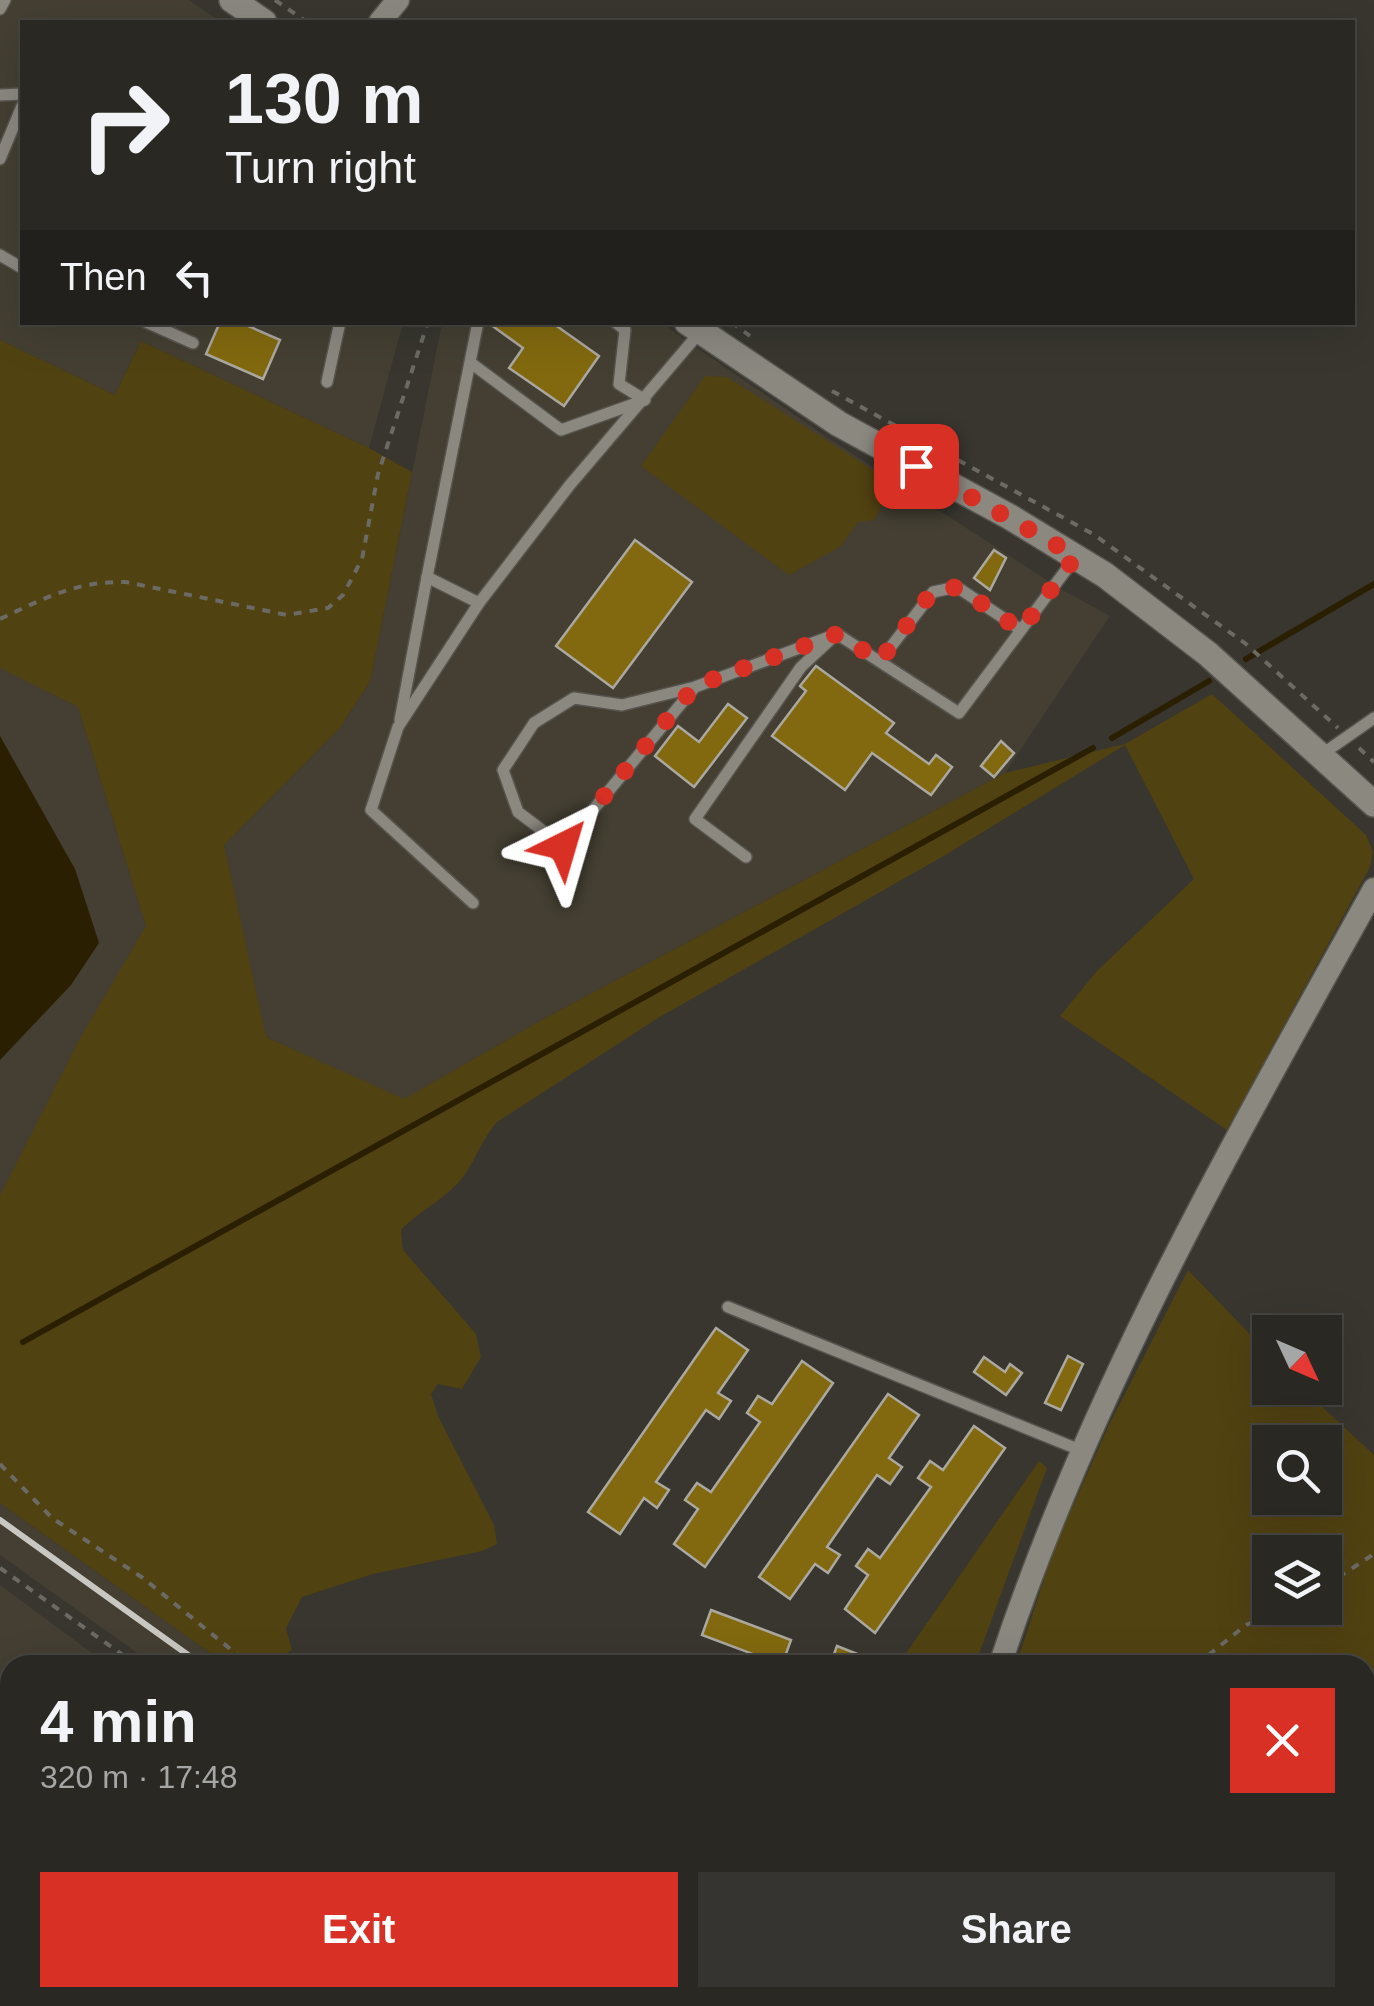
<!DOCTYPE html>
<html lang="en">
<head>
<meta charset="utf-8">
<style>
	body { margin:0; font-family:Arial,sans-serif; background:#363430; color:#f1f3f6; height:100vh; display:flex; flex-direction:column; font-size:38px; white-space:nowrap }
	* { box-sizing:border-box; margin:0 }
	p { font-size:32px; color:#a5a6a6 }
	.icon { flex:none; width:55px; height:55px; fill:none; stroke:currentColor; stroke-width:2; stroke-linecap:round; stroke-linejoin:round }
	.map { position:relative; flex:1; overflow:hidden }
	.details { position:absolute; left:0px; top:1655px; width:1375px; height:352px; display:flex; flex-direction:column; background:#2a2823; border-radius:30px 30px 0 0; box-shadow:0 10px 40px #0002,0 0 0 2px #464441 }
	.details>* { flex:none }
	.top-card { position:absolute; left:20px; top:20px; width:1335px; height:305px; border-radius:0px; box-shadow:0 10px 40px #0002,0 0 0 2px #464441; background:#2a2823; color:#f1f3f6; overflow:hidden }
	.needle { width:65px; rotate:134deg }
	.buttons { position:absolute; left:1252px; top:1315px; display:grid; gap:20px }
	.buttons a { display:grid; place-items:center; width:90px; height:90px; border-radius:0px; background:#2a2823; box-shadow:0 10px 40px #0002,0 0 0 2px #464441; font-size:50px }
	.pin { position:absolute; display:grid; place-items:center; width:85px; height:85px; color:#fff; margin:-42px; border-radius:20px; box-shadow:0 5px 15px #0006 }
	.me { position:absolute; width:110px; margin:-55px; rotate:40deg; stroke-linejoin:round; filter:drop-shadow(0 0 8px #0008) }
	.turn { display:flex; align-items:center; gap:35px; height:210px; padding:0 40px; font-size:45px }
	.turn .icon { width:130px; height:130px; stroke-width:2.5 }
	.turn b { display:block; font-size:70px; line-height:85px }
	.then { display:flex; align-items:center; height:95px; padding:0 40px; background:#0003; gap:20px; font-size:38px }
	.round { display:grid; place-items:center; flex:none; width:105px; height:105px; border-radius:0px; background:#363430 }
	.headline { display:flex; align-items:center; justify-content:space-between; height:170px; padding:0 40px }
	h1 { font-size:60px; font-weight:800; line-height:75px }
	.button { display:flex; gap:20px; margin-top:auto; padding:20px 40px }
	.button a { flex:1; height:115px; border-radius:0px; background:#d93025; color:#fff; font-size:40px; font-weight:800; line-height:115px; text-align:center }
	.button a+a { background:#363430; color:#f1f3f6 }
	.map>svg:first-child { display:block }
	.built { fill:#443f32 }
	.green { fill:#514212; fill-rule:evenodd }
	.water { fill:#2a1f00 }
	.lines { fill:none; stroke-linecap:round; stroke-linejoin:round }
	.stream { stroke:#2a1f00; stroke-width:6 }
	.building { fill:#82690f; stroke:#aba8a0; stroke-width:2.5 }
	.service-casing { stroke:#56544e; stroke-width:14 }
	.minor-casing { stroke:#56544e; stroke-width:25 }
	.tertiary-casing { stroke:#56544e; stroke-width:28 }
	.path { stroke:#6c6a64; stroke-width:4; stroke-dasharray:8 8; stroke-linecap:butt }
	.service { stroke:#8b8880; stroke-width:11 }
	.minor { stroke:#8b8880; stroke-width:22 }
	.tertiary { stroke:#8b8880; stroke-width:25 }
	.rail { stroke:#c8c7c2; stroke-width:6 }
	.route { stroke:#d93025; stroke-width:18; stroke-dasharray:0 32.4 }
</style>
</head>
<body>
<div class="map">
<svg width="1374" height="2006" viewBox="0 0 1374 2006">
	<rect width="100%" height="100%" fill="#38362f"/>
	<!-- built -->
	<g class="built">
		<polygon points="0,0 189,0 221,22 22,22 22,322 403,323 369,448 141,341 115,395 0,340"/>
		<polygon points="442,323 661,323 825,436 1057,587 1110,616 1005,773 547,1017 403,1100 264,1036 224,845 339,729 370,682"/>
		<polygon points="0,667 78,707 146,926 0,1197"/>
		<polygon points="0,1503 227,1665 154,1665 0,1555"/>
		<polygon points="0,1585 108,1665 10,1665 10,1998 33,1998 27,2006 0,2006"/>
	</g>
	<!-- green -->
	<g class="green">
		<path d="M0,340L115,395L141,341L369,448L412,472L370,682L339,729L224,845L266,1037L404,1099L547,1017L1005,773L1125,744L1212,694L1366,835L1373,852L1370,867L1227,1130L1060,1016L1097,971L1194,879L1125,745L942,857L658,1018L497,1122C482,1139 476,1159 463,1177C446,1199 420,1210 401,1230L403,1250L476,1334L481,1357L462,1389L438,1384L431,1394L438,1416L494,1525L497,1544L482,1551L373,1574L302,1597L286,1628L292,1650L268,1665H227L0,1503V1196L79,1040L146,926L78,707L0,668Z"/>
		<polygon points="705,376 727,377 876,472 887,496 874,520 858,522 841,546 789,575 641,466"/>
		<path d="M1188,1270L1270,1355V1388H1302L1374,1455V2006H1039L1037,1998H1365V1665H1016L1055,1546L1108,1427ZM1270,1442H1325V1498H1270ZM1270,1552H1325V1608H1270Z"/>
		<polygon points="1039,1461 1047,1468 975,1665 898,1665"/>
	</g>
	<!-- water -->
	<polygon class="water" points="0,736 75,869 99,943 71,985 0,1060"/>
	<g class="lines">
		<!-- stream -->
		<g class="stream">
			<polyline points="1246,659 1374,584"/>
			<polyline points="1112,738 1209,681"/>
			<polyline points="23,1342 1093,748"/>
		</g>
	</g>
	<!-- building -->
	<g class="building">
		<polygon points="220,322 239,322 280,340 263,379 206,354"/>
		<polygon points="487,322 551,322 599,356 564,406 509,368 523,348"/>
		<polygon points="635,540 692,582 613,688 556,646"/>
		<polygon points="994,550 1006,558 990,590 974,578"/>
		<polygon points="816,666 894,723 886,733 929,764 936,755 952,767 931,795 872,753 845,790 772,736 806,691 800,686"/>
		<polygon points="728,704 747,718 694,787 655,756 678,726 699,742"/>
		<polygon points="1001,741 1014,753 994,777 981,766"/>
		<polygon points="716,1328 748,1350 718,1393 731,1401 719,1419 706,1410 656,1482 669,1490 657,1508 644,1498 620,1534 588,1512"/>
		<polygon points="1068,1356 1083,1364 1061,1410 1045,1403"/>
		<polygon points="984,1357 1005,1372 1010,1364 1022,1373 1006,1395 974,1372"/>
		<polygon points="802,1361 833,1383 705,1567 674,1544 698,1509 685,1500 697,1483 711,1492 760,1422 747,1413 758,1396 772,1404"/>
		<polygon points="888,1394 919,1415 889,1458 902,1467 890,1484 877,1475 827,1547 840,1555 828,1573 815,1564 790,1599 759,1577"/>
		<polygon points="974,1426 1005,1448 875,1633 845,1609 868,1575 856,1566 868,1549 880,1558 931,1487 918,1478 930,1461 943,1470"/>
		<polygon points="711,1610 791,1640 782,1665 702,1635"/>
		<polygon points="837,1646 883,1664 883,1665 830,1665"/>
	</g>
	<g class="lines">
		<defs>
			<g id="service">
				<polyline points="0,9 5,0"/>
				<polyline points="0,95 22,94"/>
				<polyline points="0,159 22,106"/>
				<polyline points="0,255 22,268"/>
				<polyline points="146,322 193,343"/>
				<polyline points="478,322 427,577 479,603 569,486 700,332"/>
				<polyline points="471,363 561,430 645,400 619,384 625,330 615,322"/>
				<polyline points="327,382 340,322"/>
				<polyline points="880,661 933,592 957,587 1021,630"/>
				<polyline points="695,687 563,846 518,812 503,770 534,723 574,698 622,705 695,687 837,634 959,713 1075,558"/>
				<polyline points="400,720 427,577"/>
				<polyline points="1321,755 1374,718"/>
				<polyline points="746,857 695,819 801,667 830,640"/>
				<polyline points="473,903 371,810 398,727 479,603"/>
				<polyline points="728,1307 1080,1450"/>
			</g>
			<g id="minor">
				<polyline points="380,22 398,0"/>
				<path d="M1000,1665C1090,1391 1235,1140 1374,889"/>
				<polyline points="1019,1998 1021,2006"/>
			</g>
			<g id="tertiary">
				<polyline points="232,0 264,22"/>
				<polyline points="687,322 839,424 1010,517 1105,575 1208,654 1374,804"/>
			</g>
		</defs>
		<!-- service casing -->
		<use href="#service" class="service-casing"/>
		<!-- minor casing -->
		<use href="#minor" class="minor-casing"/>
		<!-- tertiary casing -->
		<use href="#tertiary" class="tertiary-casing"/>
		<!-- path -->
		<g class="path">
			<polyline points="275,0 307,22"/>
			<polyline points="731,322 750,336"/>
			<polyline points="832,391 1093,534 1246,644 1338,728"/>
			<path d="M0,619C45,598 76,581 126,582L287,615L328,608L343,595L362,559L378,474L428,322"/>
			<polyline points="1359,748 1374,762"/>
			<polyline points="0,1464 52,1518 143,1578 250,1665"/>
			<polyline points="0,1568 137,1665"/>
			<polyline points="1325,1586 1374,1554"/>
			<polyline points="1196,1665 1246,1625 1284,1608"/>
			<polyline points="595,1998 608,2006"/>
			<polyline points="702,1998 713,2006"/>
			<polyline points="43,2006 49,1998"/>
		</g>
		<!-- service -->
		<use href="#service" class="service"/>
		<!-- minor -->
		<use href="#minor" class="minor"/>
		<!-- tertiary -->
		<use href="#tertiary" class="tertiary"/>
		<!-- rail -->
		<g class="rail">
			<polyline points="0,1520 202,1665"/>
			<polyline points="647,1998 658,2006"/>
		</g>
	</g>
	<g class="lines">
		<!-- route -->
		<polyline class="route" points="563,846 695,686 837,634 880,661 932,592 957,587 1021,630 1076,556 916,466"/>
	</g>
</svg>
<div class="buttons">
<a><svg class="needle" viewBox="-14 -14 28 28"><path d="M0-13l5 13h-10z" fill="#e53935"/><path d="M0 13l5-13h-10z" fill="#a5a6a6"/></svg></a>
<a><svg class="icon" aria-label="search" viewBox="0 0 24 24"><circle cx="10" cy="10" r="6"/><path d="M15 15l6 6"/></svg></a>
<a><svg class="icon" aria-label="layers" viewBox="0 0 24 24"><path d="M12 4l9 5-9 5-9-5zM3 14l9 5 9-5"/></svg></a>
</div>
<div class="pin" style="left:916px;top:466px;background:#d93025"><svg class="icon" aria-label="arrive" viewBox="0 0 24 24"><path d="M6 21V4h12l-3 4 3 4H6"/></svg></div>
<svg class="me" style="left:563px;top:846px" viewBox="-20 -20 40 40"><path d="M0-17L14 15 0 8-14 15z" fill="#d93025" stroke="#fff" stroke-width="4"/></svg>
<div class="top-card">
<div class="turn"><svg class="icon" aria-label="right" viewBox="0 0 24 24"><path d="M7 20v-9h11M14 6l5 5-5 5"/></svg><div><b>130 m</b>Turn right</div></div>
<div class="then">Then<svg class="icon" aria-label="left" viewBox="0 0 24 24"><path d="M17 20v-9H6M10 6l-5 5 5 5"/></svg></div>
</div>
<section class="details">
<div class="headline"><div><h1>4 min</h1><p>320 m · 17:48</p></div><a class="round" style="background:#d93025;color:#fff"><svg class="icon" aria-label="close" viewBox="0 0 24 24"><path d="M6 6l12 12M18 6L6 18"/></svg></a></div>
<div class="button"><a>Exit</a><a>Share</a></div>
</section>
</div>
</body>
</html>
